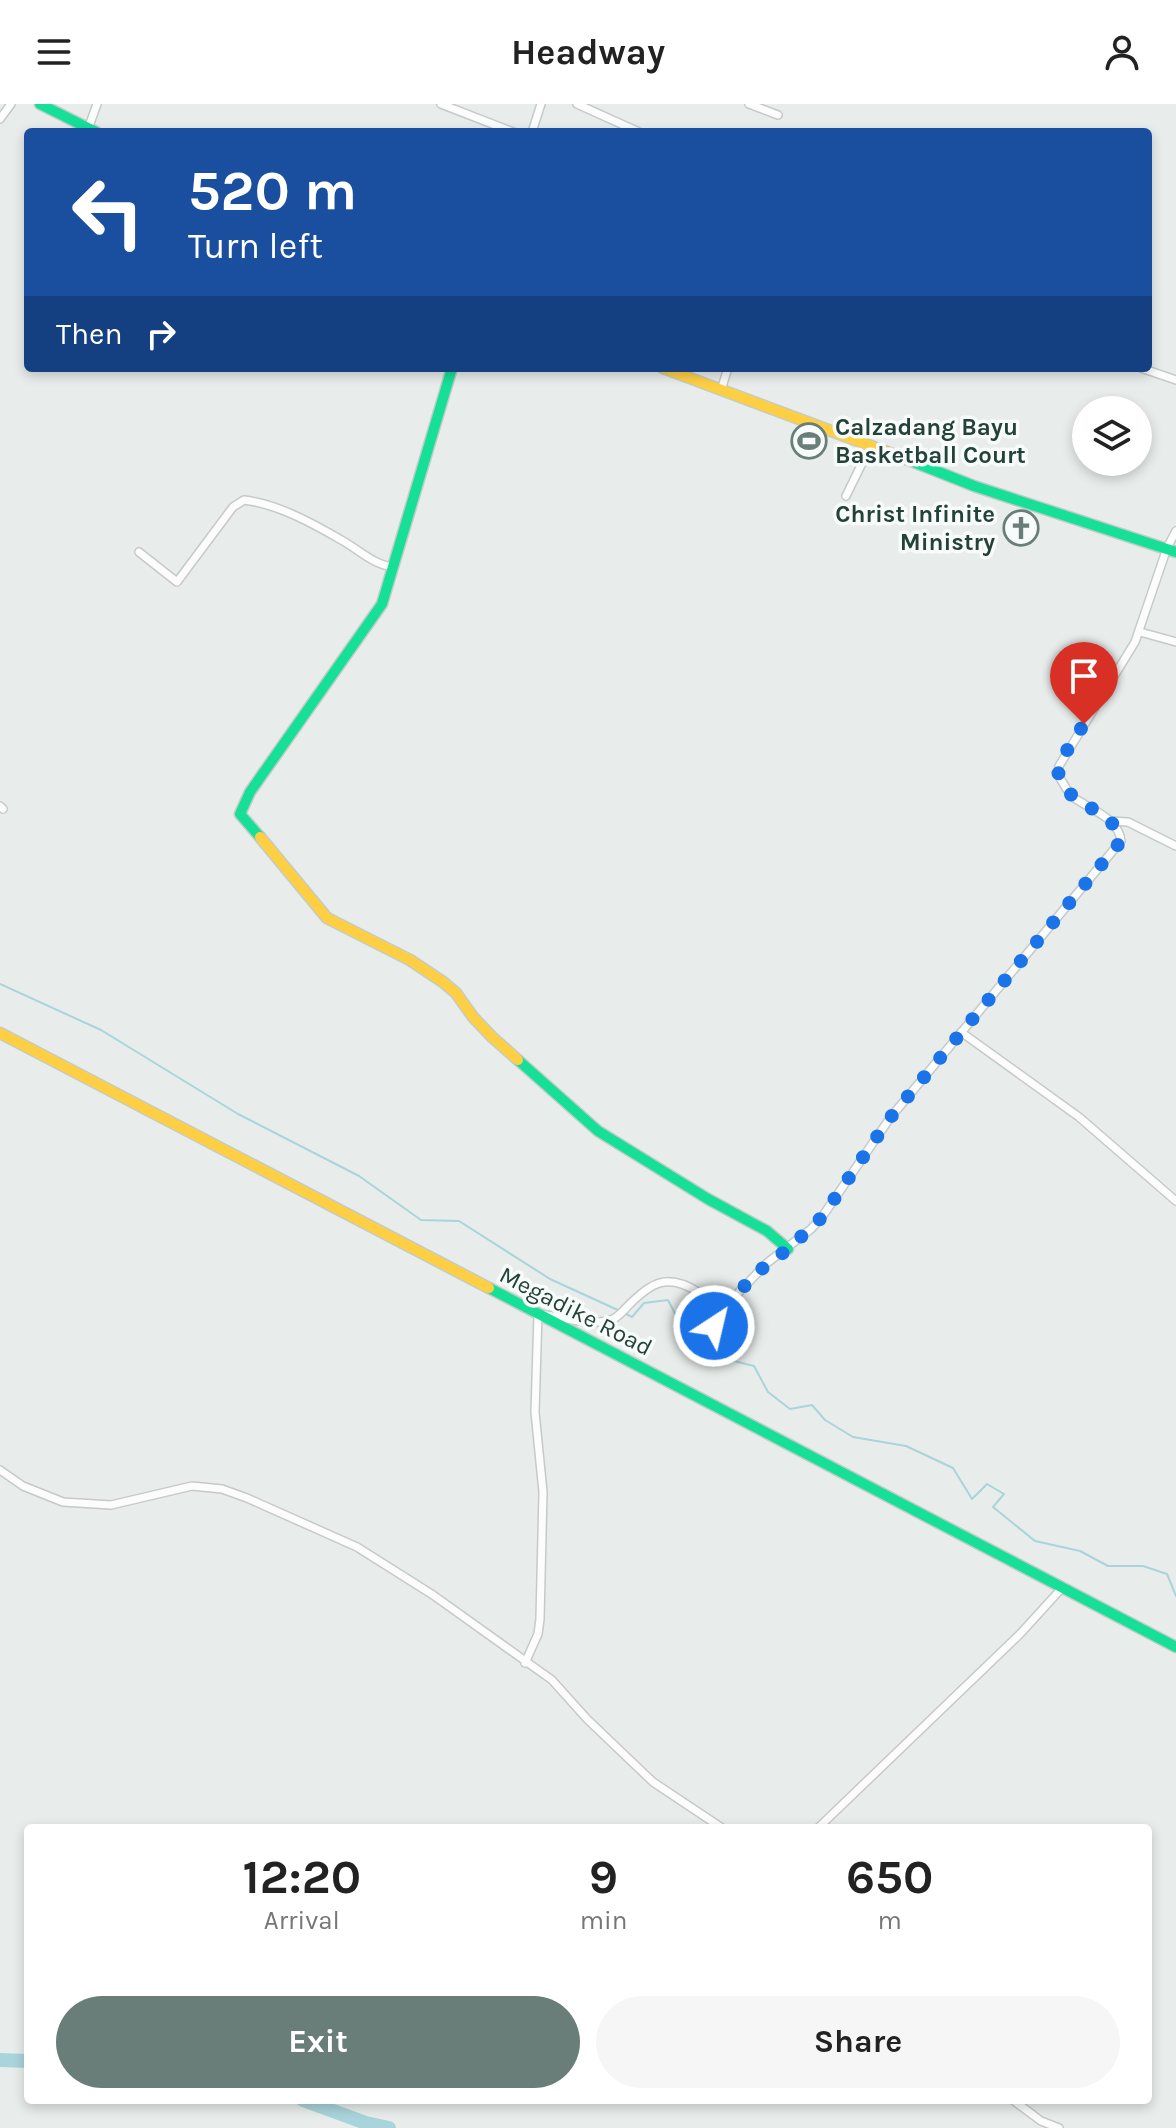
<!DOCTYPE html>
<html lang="en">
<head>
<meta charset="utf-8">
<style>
	body { margin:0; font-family:Karla,sans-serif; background:#f6f6f6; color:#222; height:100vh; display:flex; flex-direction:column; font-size:30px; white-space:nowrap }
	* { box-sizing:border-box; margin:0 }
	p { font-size:26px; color:#767676 }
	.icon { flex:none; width:44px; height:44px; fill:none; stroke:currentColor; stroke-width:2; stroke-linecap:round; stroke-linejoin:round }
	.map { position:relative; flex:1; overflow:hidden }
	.details { position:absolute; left:24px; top:1720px; width:1128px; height:280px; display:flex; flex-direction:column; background:#fff; border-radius:8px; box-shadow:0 4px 12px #0003 }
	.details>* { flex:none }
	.top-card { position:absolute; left:24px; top:24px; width:1128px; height:244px; border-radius:8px; box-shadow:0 4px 12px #0003; background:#1a4fa0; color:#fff; overflow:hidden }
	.buttons { position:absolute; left:1072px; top:292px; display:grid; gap:16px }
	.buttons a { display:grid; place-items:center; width:80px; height:80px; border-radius:50%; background:#fff; box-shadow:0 4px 12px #0003; font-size:40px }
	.pin { position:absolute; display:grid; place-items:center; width:68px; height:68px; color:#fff; margin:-82px -34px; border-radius:50% 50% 50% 0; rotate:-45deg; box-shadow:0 0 8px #0007 }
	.pin .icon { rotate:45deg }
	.me { position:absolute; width:88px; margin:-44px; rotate:35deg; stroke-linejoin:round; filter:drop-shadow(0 0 6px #0008) }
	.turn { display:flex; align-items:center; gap:28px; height:168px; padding:0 32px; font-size:36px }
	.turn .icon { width:104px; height:104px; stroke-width:2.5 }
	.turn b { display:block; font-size:56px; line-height:68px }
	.then { display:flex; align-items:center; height:76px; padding:0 32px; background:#0003; gap:16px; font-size:30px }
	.eta { display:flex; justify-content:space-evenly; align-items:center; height:136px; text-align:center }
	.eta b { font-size:48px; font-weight:700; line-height:56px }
	.action { display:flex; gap:16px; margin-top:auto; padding:16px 32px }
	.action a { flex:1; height:92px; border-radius:48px; background:#697e78; color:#fff; font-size:32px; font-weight:700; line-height:92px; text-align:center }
	.action a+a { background:#f6f6f6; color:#222 }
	header { display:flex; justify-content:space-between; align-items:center; height:104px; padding:0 32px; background:#fff; font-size:36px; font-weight:700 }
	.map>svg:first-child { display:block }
	.green { fill:#d1e6d8 }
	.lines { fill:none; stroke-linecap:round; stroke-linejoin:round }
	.stream { stroke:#a9d4db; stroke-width:2 }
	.river { stroke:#a9d4db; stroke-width:14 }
	.street-casing { stroke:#c5cac8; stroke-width:10 }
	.fast-casing { stroke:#c3cbc8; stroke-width:13 }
	.slow-casing { stroke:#c3cbc8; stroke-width:13 }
	.street { stroke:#fcfcfc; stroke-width:7 }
	.fast { stroke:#16e098; stroke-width:10 }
	.slow { stroke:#ffcf43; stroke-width:10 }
	.route { stroke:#1a73e8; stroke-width:14; stroke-dasharray:0 25.2 }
	.labels { text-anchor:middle; stroke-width:7; stroke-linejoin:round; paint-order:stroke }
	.poi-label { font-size:24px; font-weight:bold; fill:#24423a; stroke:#f7fbf9; text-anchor:start }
	.street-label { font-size:24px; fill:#24423a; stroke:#f7fbf9 }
</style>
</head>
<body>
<header><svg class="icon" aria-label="menu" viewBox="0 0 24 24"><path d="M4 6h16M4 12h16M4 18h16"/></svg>Headway<svg class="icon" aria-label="person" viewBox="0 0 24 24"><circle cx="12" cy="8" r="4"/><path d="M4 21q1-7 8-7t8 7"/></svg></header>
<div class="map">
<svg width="1176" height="2024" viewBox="0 0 1176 2024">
	<rect width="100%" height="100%" fill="#e8edeb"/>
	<!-- green -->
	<polygon class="green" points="797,322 829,334 822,352 790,340"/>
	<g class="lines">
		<!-- stream -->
		<g class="stream">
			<polyline points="0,880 101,926 238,1010 359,1072 421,1116 459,1117 550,1175 620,1207"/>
			<polyline points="626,1210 632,1213 644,1199 668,1196 691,1240 714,1252 754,1262 768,1288 790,1305 812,1301 825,1316 853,1333 906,1342 953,1364 972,1395 987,1380 1004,1390 993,1403 1035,1437 1080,1447 1108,1462 1143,1462 1167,1470 1176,1492"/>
		</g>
		<!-- river -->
		<g class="river">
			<polyline points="0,1956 28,1957"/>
			<polyline points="303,1996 366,2019 389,2024"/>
		</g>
		<defs>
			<g id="street">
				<polyline points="441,0 513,28"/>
				<polyline points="577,0 639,28"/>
				<polyline points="749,0 778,11"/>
				<polyline points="0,15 11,0"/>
				<polyline points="88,25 97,0"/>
				<polyline points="532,28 541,0"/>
				<polyline points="1141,264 1176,276"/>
				<polyline points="721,286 728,264"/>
				<polyline points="846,392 871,341"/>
				<path d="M139,448L177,478L233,403L244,396C278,400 314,420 343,437C359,446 374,461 393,463"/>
				<polyline points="1140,528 1176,538"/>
				<polyline points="0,702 3,705"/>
				<polyline points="1111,717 1128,718 1176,742"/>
				<polyline points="961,928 1079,1013 1176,1097"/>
				<path d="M714,1222L739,1188L767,1159L811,1125L822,1113L890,1014L1121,737C1119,714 1089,705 1073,693C1067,688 1063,678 1058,671L1059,662L1135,538L1167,444L1176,427"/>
				<polyline points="0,1366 23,1382 63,1398 111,1401 192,1382 222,1385 247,1394 357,1443 433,1491 552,1576 587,1615 653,1678 722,1724"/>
				<path d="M525,1559L538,1530L540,1515L543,1388L535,1308L538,1210C562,1212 589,1224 613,1215C618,1213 623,1207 627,1203C650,1179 667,1168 698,1188"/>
				<polyline points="818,1724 1020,1530 1062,1484"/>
				<polyline points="1013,1996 1041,2017 1059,2024"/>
			</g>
			<g id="fast">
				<polyline points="40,0 96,28"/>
				<polyline points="906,355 974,382 1176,448"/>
				<polyline points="260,733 240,710 250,688 382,500 452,264"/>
				<polyline points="518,956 598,1027 708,1095 767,1127 788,1145"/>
				<polyline points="489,1184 1176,1543"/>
			</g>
			<g id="slow">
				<polyline points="663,264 906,355"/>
				<polyline points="260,733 327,814 410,856 443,878 456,889 473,913 492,933 518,956"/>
				<polyline points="0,929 489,1184"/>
			</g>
		</defs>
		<!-- street casing -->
		<use href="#street" class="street-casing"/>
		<!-- fast casing -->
		<use href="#fast" class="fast-casing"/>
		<!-- slow casing -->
		<use href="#slow" class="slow-casing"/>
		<!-- street -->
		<use href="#street" class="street"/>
		<!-- fast -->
		<use href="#fast" class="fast"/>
		<!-- slow -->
		<use href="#slow" class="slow"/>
	</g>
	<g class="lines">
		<!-- route -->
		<path class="route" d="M714,1222L734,1193L759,1167L788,1145L822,1113L890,1014L1121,737C1119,715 1089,705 1074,693C1067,688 1063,679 1058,671L1064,651L1084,620"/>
	</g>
	<!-- icons -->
	<defs>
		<symbol id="stadium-ring" viewBox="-11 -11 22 22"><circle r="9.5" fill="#f7fbf9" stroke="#697e78" stroke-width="1.5"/><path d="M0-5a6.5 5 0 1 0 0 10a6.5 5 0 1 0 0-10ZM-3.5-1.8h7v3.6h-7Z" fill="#697e78"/></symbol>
		<symbol id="church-ring" viewBox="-11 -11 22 22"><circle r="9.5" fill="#f7fbf9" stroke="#697e78" stroke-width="1.5"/><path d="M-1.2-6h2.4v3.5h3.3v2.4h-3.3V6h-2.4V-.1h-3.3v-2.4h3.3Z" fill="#697e78"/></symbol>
	</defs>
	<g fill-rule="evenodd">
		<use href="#stadium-ring" x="789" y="317" width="40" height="40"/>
		<use href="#church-ring" x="1001" y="404" width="40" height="40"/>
	</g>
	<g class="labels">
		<!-- poi labels -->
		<g class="poi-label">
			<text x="835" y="331">Calzadang Bayu<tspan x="835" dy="28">Basketball Court</tspan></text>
			<text x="995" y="418" text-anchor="end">Christ Infinite<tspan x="995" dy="28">Ministry</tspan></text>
		</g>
		<!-- street labels -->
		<g class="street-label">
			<text transform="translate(576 1207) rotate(27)" y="8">Megadike Road</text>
		</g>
	</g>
</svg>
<div class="buttons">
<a><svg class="icon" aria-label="layers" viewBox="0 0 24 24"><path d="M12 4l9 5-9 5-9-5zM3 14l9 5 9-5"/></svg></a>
</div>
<div class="pin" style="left:1084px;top:620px;background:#d93025"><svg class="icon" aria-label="arrive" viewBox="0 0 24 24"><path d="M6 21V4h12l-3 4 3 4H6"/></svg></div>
<svg class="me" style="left:714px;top:1222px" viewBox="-20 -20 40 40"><circle r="17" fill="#1a73e8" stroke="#fff" stroke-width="3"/><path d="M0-11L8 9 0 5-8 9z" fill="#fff"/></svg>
<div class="top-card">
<div class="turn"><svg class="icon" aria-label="left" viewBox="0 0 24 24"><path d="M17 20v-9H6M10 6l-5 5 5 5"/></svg><div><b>520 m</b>Turn left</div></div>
<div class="then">Then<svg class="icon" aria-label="right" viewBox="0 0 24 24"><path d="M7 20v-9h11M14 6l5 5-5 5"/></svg></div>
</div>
<section class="details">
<div class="eta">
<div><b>12:20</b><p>Arrival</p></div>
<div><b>9</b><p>min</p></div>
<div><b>650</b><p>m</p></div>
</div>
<div class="action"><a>Exit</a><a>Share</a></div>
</section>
</div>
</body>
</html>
